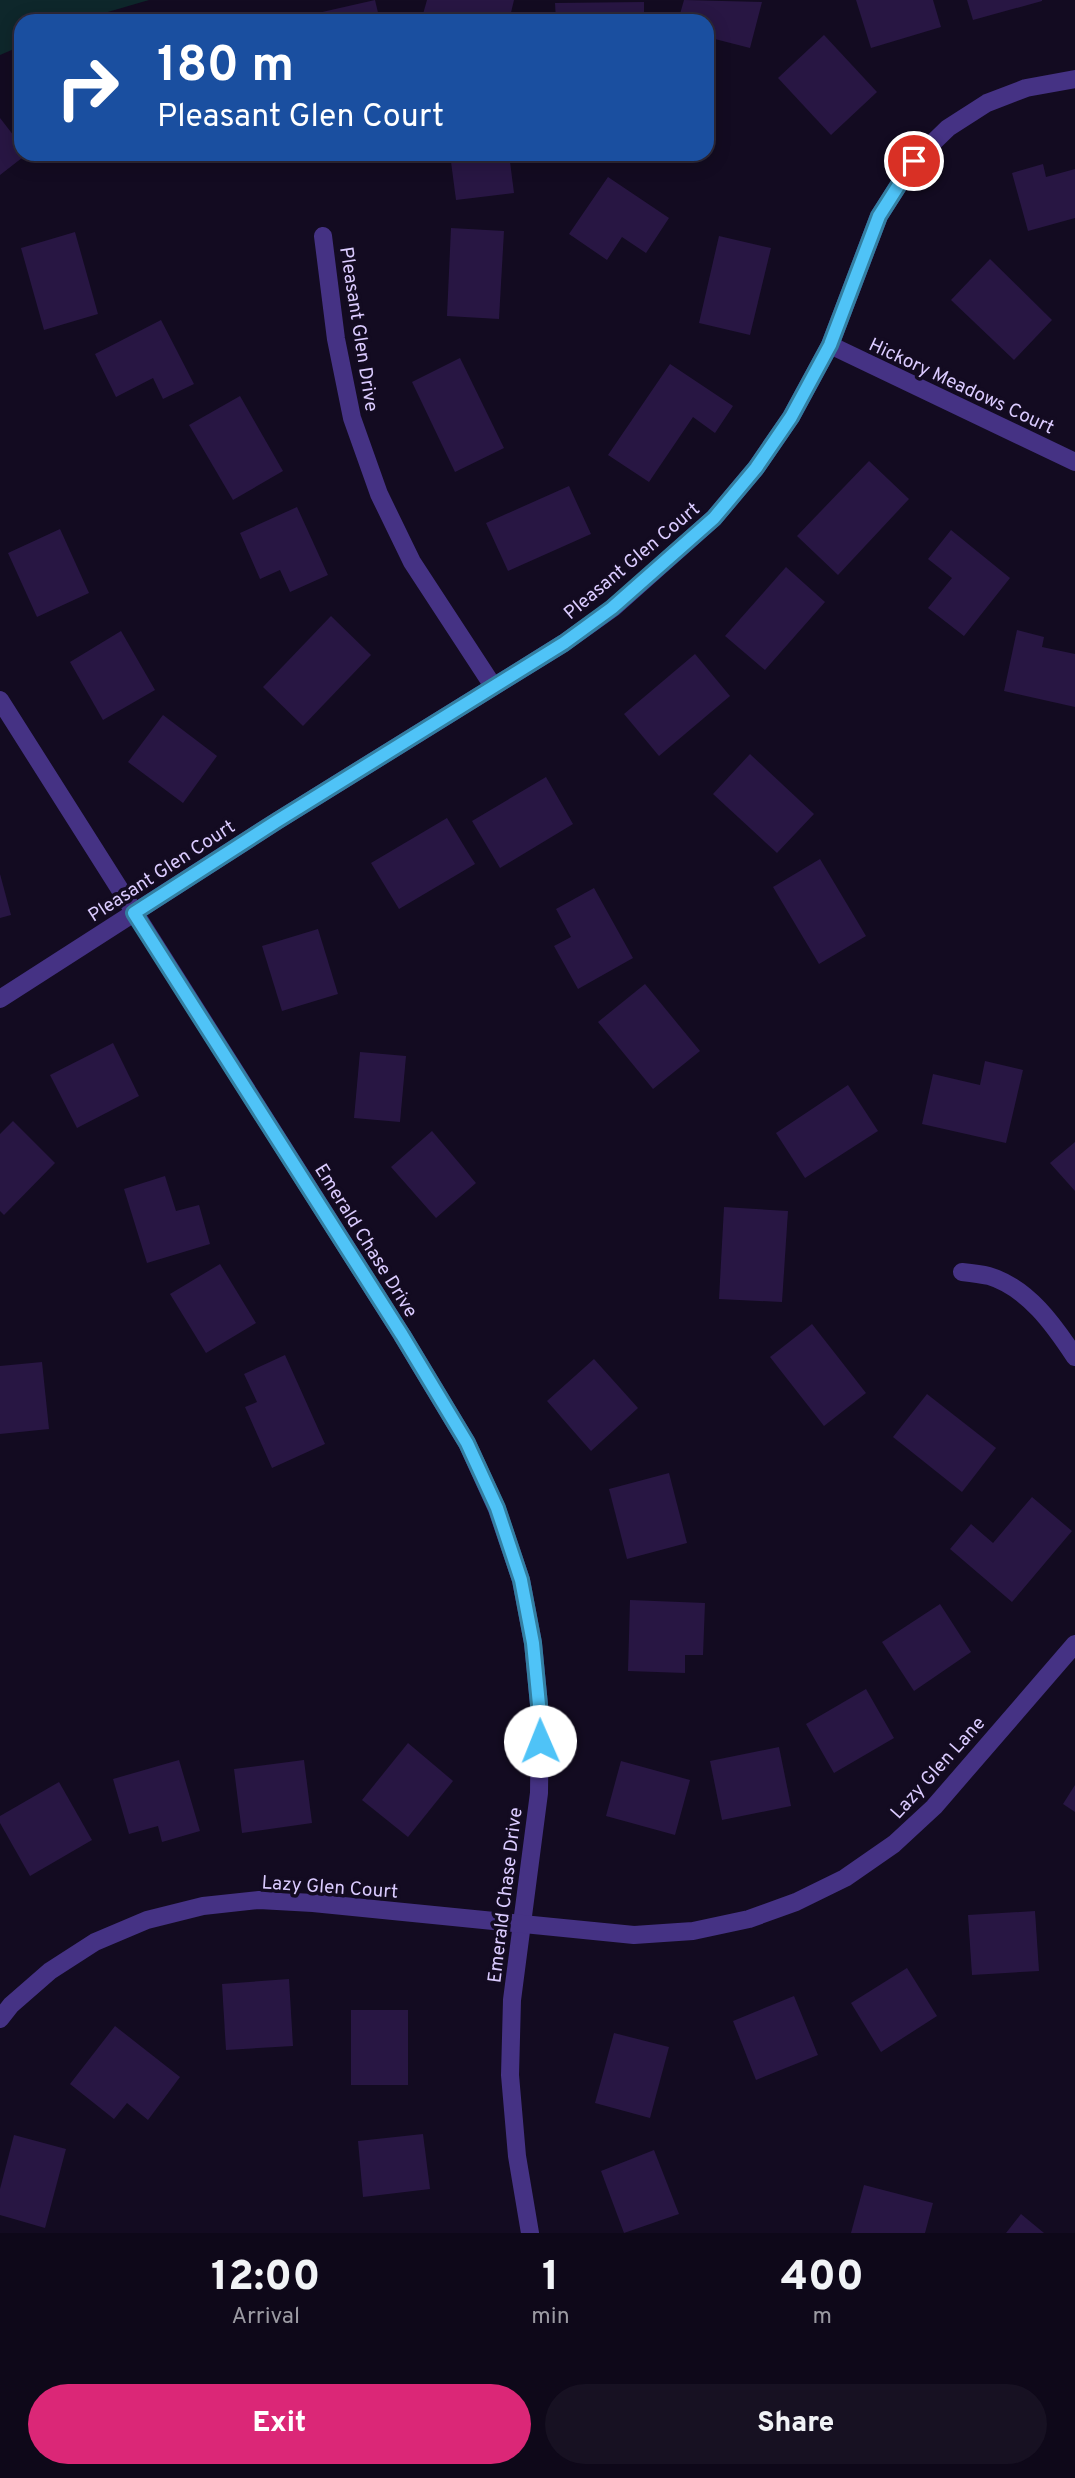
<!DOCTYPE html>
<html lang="en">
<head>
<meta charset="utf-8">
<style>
	body { margin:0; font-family:Overpass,sans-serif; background:#171122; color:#f1f3f6; height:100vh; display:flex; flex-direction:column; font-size:26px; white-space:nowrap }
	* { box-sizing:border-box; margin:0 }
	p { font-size:23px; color:#9b9aa2 }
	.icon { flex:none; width:38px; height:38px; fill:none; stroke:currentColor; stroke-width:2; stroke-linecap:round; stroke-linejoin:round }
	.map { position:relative; height:2233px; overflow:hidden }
	.sheet { display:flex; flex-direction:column; background:#0e0819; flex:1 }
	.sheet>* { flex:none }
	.guide { position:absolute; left:14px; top:14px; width:700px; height:147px; border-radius:21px; box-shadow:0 4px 18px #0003,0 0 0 2px #2e2938; background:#1a4fa0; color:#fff; overflow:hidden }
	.pin { position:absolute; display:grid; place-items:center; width:60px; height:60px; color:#fff; margin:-30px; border:4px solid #fff; border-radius:50%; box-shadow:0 2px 7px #0007 }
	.me { position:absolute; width:77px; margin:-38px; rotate:359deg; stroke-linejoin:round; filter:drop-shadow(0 0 5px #0008) }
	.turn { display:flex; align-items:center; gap:24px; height:147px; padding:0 28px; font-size:32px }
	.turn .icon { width:91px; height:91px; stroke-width:2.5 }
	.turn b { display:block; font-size:49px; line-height:60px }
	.eta { display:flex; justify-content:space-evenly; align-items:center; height:119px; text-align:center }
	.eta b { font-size:42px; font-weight:800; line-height:49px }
	.action { display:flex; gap:14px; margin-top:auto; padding:14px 28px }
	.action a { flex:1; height:80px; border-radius:42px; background:#db2777; color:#fff; font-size:28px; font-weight:800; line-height:80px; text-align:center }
	.action a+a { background:#171122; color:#f1f3f6 }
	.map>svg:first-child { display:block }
	.green { fill:#0e272b }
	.building { fill:#281643 }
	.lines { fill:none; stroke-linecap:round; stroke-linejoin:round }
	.minor { stroke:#453284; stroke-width:18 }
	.route-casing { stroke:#337fa1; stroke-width:18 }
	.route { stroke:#4fc3f7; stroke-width:12 }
	.labels { text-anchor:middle; stroke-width:7; stroke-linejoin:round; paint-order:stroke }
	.street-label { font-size:19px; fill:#dbcbff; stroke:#130b21 }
</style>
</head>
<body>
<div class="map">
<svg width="1075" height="2233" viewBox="0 0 1075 2233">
	<rect width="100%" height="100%" fill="#130b21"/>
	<!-- green -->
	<polygon class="green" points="0,0 149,0 77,21 21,21 21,46 0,55"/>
	<!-- building -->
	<g class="building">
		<polygon points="375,0 380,21 287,21 287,20"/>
		<polygon points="427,0 514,0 509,21 421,21"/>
		<polygon points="684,0 762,2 750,48 707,37 707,21 678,21"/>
		<polygon points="856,0 933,0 941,27 871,48"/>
		<polygon points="967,0 1042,0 1042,1 973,20"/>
		<polygon points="644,2 644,21 556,21 555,3"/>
		<polygon points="824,35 877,92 831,135 778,78"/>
		<polygon points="0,118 21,145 21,154 27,154 0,175"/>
		<polygon points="450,154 509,154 514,193 456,200"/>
		<polygon points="1043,164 1046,177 1075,169 1075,218 1028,231 1012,173"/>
		<polygon points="608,177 669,218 646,253 622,237 607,260 569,234"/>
		<polygon points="451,228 504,231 499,319 447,316"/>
		<polygon points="75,232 98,314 44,330 21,248"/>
		<polygon points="719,236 771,248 750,335 699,323"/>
		<polygon points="990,259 1052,320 1014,360 951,300"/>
		<polygon points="161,320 194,384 163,399 153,378 116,397 95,354"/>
		<polygon points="460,358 504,448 455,472 412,382"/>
		<polygon points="670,364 733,406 715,433 693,417 649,482 608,455"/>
		<polygon points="240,396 283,471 233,500 189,425"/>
		<polygon points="869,461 909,499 838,575 797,536"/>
		<polygon points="569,486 591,534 508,571 486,523"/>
		<polygon points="297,507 328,575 290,592 280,570 260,579 240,533"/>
		<polygon points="60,529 89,593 37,617 8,553"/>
		<polygon points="951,530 1010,578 964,636 928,608 952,578 928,559"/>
		<polygon points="786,567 825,602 765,670 725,636"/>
		<polygon points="331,616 371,655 303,726 263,687"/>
		<polygon points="1017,630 1044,637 1042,647 1075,654 1075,707 1004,691"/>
		<polygon points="121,631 155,690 103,720 70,662"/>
		<polygon points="695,654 730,696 659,756 624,714"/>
		<polygon points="163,715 217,756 183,803 128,762"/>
		<polygon points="750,754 814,814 777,853 713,794"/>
		<polygon points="546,777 573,824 500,868 472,821"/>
		<polygon points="447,818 475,864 399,909 371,863"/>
		<polygon points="820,859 866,936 819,964 773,887"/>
		<polygon points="0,874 11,915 0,918"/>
		<polygon points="594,888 633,958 578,989 554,946 571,937 556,909"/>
		<polygon points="318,929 338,994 282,1011 262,946"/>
		<polygon points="645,984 700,1051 653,1089 598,1022"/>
		<polygon points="113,1043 139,1096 77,1128 50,1075"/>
		<polygon points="360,1052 406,1056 400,1122 354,1118"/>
		<polygon points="985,1061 1023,1070 1006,1143 922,1124 933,1074 980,1085"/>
		<polygon points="848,1085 878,1131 805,1178 776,1133"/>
		<polygon points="13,1121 55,1163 4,1215 0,1211 0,1134"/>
		<polygon points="432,1131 476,1183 436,1218 391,1167"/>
		<polygon points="1075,1142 1075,1191 1050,1163"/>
		<polygon points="165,1176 176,1211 199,1205 210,1244 147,1263 124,1189"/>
		<polygon points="724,1207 788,1211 782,1302 719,1299"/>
		<polygon points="220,1264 256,1323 206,1353 170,1294"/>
		<polygon points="812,1324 866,1393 824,1426 770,1357"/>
		<polygon points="285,1355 325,1444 272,1468 245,1407 257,1402 244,1374"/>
		<polygon points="594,1359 638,1408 591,1451 547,1401"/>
		<polygon points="42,1362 49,1429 0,1434 0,1366"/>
		<polygon points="927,1394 996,1448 962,1492 893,1437"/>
		<polygon points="669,1473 687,1543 627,1559 609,1489"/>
		<polygon points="1032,1497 1072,1531 1012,1602 950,1549 971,1524 993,1543"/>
		<polygon points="630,1600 705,1603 703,1655 685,1655 685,1673 628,1671"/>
		<polygon points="940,1604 971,1652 914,1691 882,1642"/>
		<polygon points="866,1689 894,1738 834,1773 806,1724"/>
		<polygon points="408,1743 453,1781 408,1837 362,1800"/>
		<polygon points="779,1747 791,1806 722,1820 710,1761"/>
		<polygon points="179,1760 200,1831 162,1842 158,1826 129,1834 113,1779"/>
		<polygon points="304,1760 312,1823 242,1833 234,1769"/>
		<polygon points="621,1761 690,1780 675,1835 606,1816"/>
		<polygon points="59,1782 92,1840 30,1876 0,1823 0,1816"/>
		<polygon points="1075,1785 1075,1812 1063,1804"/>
		<polygon points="1035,1911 1039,1971 972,1975 968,1915"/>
		<polygon points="907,1968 937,2016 881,2052 851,2003"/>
		<polygon points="289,1979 293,2046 226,2050 222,1984"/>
		<polygon points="794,1996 818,2055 756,2080 733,2021"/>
		<rect x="351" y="2010" width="57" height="75"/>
		<polygon points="115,2026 180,2077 148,2120 127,2103 114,2119 70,2084"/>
		<polygon points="614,2033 669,2047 650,2118 595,2103"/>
		<polygon points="423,2134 430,2189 363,2197 358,2141"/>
		<polygon points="14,2135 66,2149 45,2228 0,2215 0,2189"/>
		<polygon points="654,2150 679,2214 624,2233 601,2171"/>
		<polygon points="864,2185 933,2203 925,2233 851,2233"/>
		<polygon points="1021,2214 1044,2233 1006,2233"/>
	</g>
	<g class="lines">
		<!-- minor -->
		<g class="minor">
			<polyline points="323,236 336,339 352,418 379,494 412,562 493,686"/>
			<polyline points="830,345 1075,462"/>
			<polyline points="0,700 402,1335 467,1443 497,1509 521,1580 533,1643 540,1715 539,1793 512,2000 510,2075 517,2156 530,2233"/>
			<polyline points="0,999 277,821 564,643 613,608 714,518 756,468 791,417 830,345 879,216 914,161 948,128 987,103 1026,88 1075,79"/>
			<path d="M962,1272C971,1273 980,1274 989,1276C1028,1288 1054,1325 1075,1357"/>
			<polyline points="0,2019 11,2005 50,1971 95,1942 147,1920 203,1906 259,1900 313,1903 634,1935 693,1931 749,1919 796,1902 845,1878 894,1844 934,1807 1075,1644"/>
		</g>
	</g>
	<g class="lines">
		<defs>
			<polyline id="route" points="540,1741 540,1715 533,1643 521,1580 497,1508 467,1443 402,1335 134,913 277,821 564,643 612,608 714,518 756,468 791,417 830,345 879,216 914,161"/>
		</defs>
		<!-- route casing -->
		<use href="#route" class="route-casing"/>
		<!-- route -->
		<use href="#route" class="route"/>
	</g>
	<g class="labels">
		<!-- street labels -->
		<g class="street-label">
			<text transform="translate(360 329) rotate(81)" y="7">Pleasant Glen Drive</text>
			<text transform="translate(962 385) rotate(25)" y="7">Hickory Meadows Court</text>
			<text transform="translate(631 560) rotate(-40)" y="7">Pleasant Glen Court</text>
			<text transform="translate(161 870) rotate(-33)" y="7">Pleasant Glen Court</text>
			<text transform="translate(367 1240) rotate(58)" y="7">Emerald Chase Drive</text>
			<text transform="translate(937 1767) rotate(-48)" y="7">Lazy Glen Lane</text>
			<text transform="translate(330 1886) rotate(4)" y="7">Lazy Glen Court</text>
			<text transform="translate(504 1895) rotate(-83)" y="7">Emerald Chase Drive</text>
		</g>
	</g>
</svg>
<div class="pin" style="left:914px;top:161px;background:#d93025"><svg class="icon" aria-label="arrive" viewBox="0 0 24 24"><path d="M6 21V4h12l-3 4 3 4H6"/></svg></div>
<svg class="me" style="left:540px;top:1741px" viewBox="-20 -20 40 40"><circle r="19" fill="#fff"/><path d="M0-13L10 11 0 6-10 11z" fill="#4fc3f7"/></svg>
<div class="guide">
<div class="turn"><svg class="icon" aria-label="right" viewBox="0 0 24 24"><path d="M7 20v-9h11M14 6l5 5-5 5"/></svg><div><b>180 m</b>Pleasant Glen Court</div></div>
</div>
</div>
<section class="sheet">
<div class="eta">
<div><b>12:00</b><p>Arrival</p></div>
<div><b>1</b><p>min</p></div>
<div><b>400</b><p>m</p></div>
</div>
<div class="action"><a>Exit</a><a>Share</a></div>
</section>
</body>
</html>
